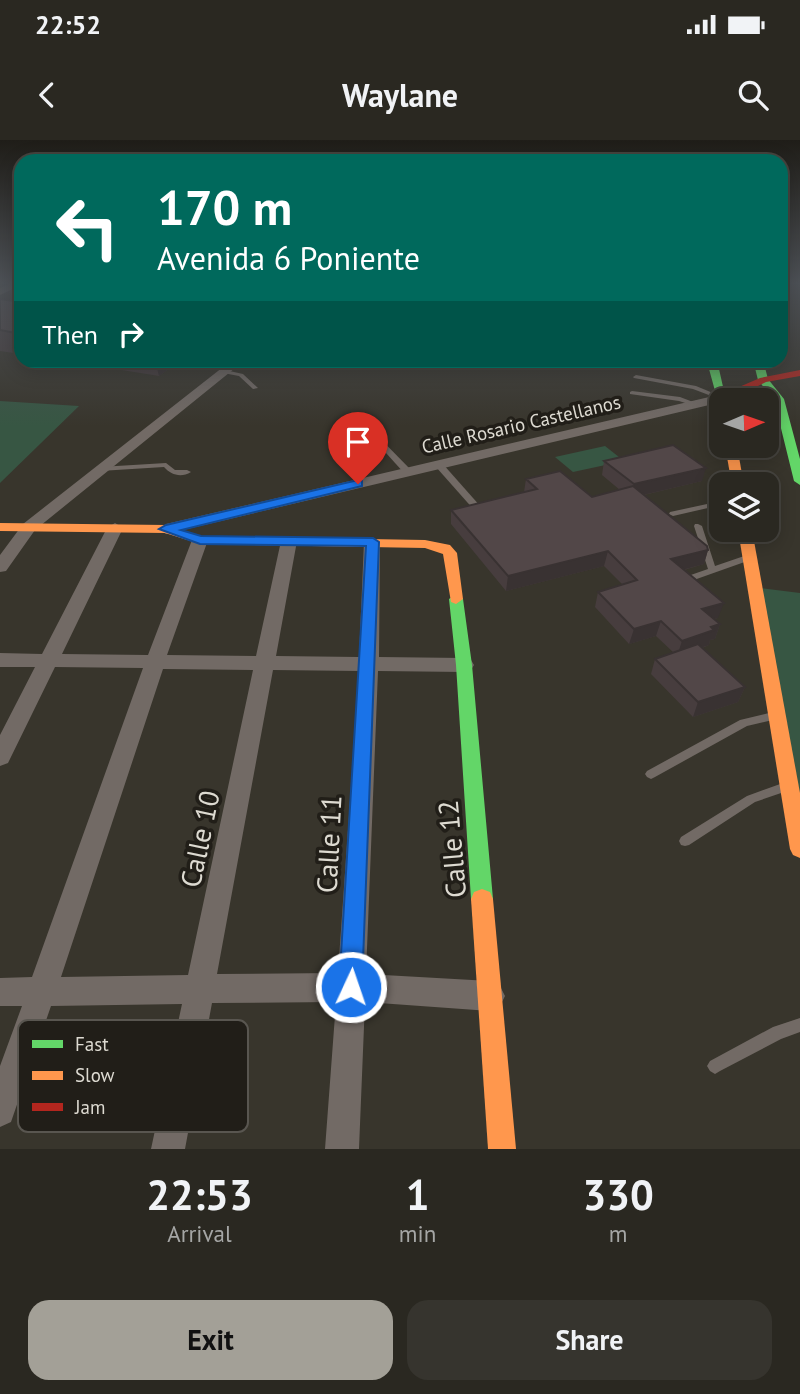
<!DOCTYPE html>
<html lang="en">
<head>
<meta charset="utf-8">
<style>
	body { margin:0; font-family:"PT Sans",sans-serif; background:#36342e; color:#f1f3f6; height:100vh; display:flex; flex-direction:column; font-size:26px; white-space:nowrap }
	* { box-sizing:border-box; margin:0 }
	p { font-size:23px; color:#a5a6a5 }
	.icon { flex:none; width:38px; height:38px; fill:none; stroke:currentColor; stroke-width:2; stroke-linecap:round; stroke-linejoin:round }
	.map { position:relative; height:1009px; overflow:hidden }
	.side { display:flex; flex-direction:column; background:#2a2821; flex:1 }
	.side>* { flex:none }
	.banner { position:absolute; left:14px; top:14px; width:774px; height:214px; border-radius:21px; box-shadow:0 4px 18px #0003,0 0 0 2px #46443f; background:#00695c; color:#fff; overflow:hidden }
	.needle { width:46px; rotate:88deg }
	.tools { position:absolute; left:709px; top:248px; display:grid; gap:14px }
	.tools a { display:grid; place-items:center; width:70px; height:70px; border-radius:14px; background:#2a2821; box-shadow:0 4px 18px #0003,0 0 0 2px #46443f; font-size:35px }
	.pin { position:absolute; display:grid; place-items:center; width:60px; height:60px; color:#fff; margin:-72px -30px; border-radius:50% 50% 50% 0; rotate:-45deg; box-shadow:0 0 7px #0007 }
	.pin .icon { rotate:45deg }
	.me { position:absolute; width:77px; margin:-38px; rotate:3deg; stroke-linejoin:round; filter:drop-shadow(0 0 5px #0008) }
	.turn { display:flex; align-items:center; gap:24px; height:147px; padding:0 28px; font-size:32px }
	.turn .icon { width:91px; height:91px; stroke-width:2.5 }
	.turn b { display:block; font-size:49px; line-height:60px }
	.then { display:flex; align-items:center; height:66px; padding:0 28px; background:#0003; gap:14px; font-size:26px }
	.eta { display:flex; justify-content:space-evenly; align-items:center; height:119px; text-align:center }
	.eta b { font-size:42px; font-weight:700; line-height:49px }
	.button { display:flex; gap:14px; margin-top:auto; padding:14px 28px }
	.button a { flex:1; height:80px; border-radius:21px; background:#a3a097; color:#111; font-size:28px; font-weight:700; line-height:80px; text-align:center }
	.button a+a { background:#36342e; color:#f1f3f6 }
	.status { display:flex; justify-content:space-between; align-items:center; height:49px; padding:0 35px; background:#2a2821; direction:ltr }
	.status svg { height:19px; fill:currentColor }
	header { display:flex; justify-content:space-between; align-items:center; height:91px; padding:0 28px; background:#2a2821; font-size:32px; font-weight:700 }
	.map>svg:first-child { display:block }
	.green { fill:#375643 }
	.lines { fill:none; stroke-linecap:round; stroke-linejoin:round }
	.lane { fill:#726a65; fill-rule:evenodd }
	.street { fill:#726a65; fill-rule:evenodd }
	.fast { fill:#63d668; fill-rule:evenodd }
	.slow { fill:#ff974d; fill-rule:evenodd }
	.jam { fill:#b3261e; fill-rule:evenodd }
	.wall { fill:#473d3e }
	.shaded-wall { fill:#393232 }
	.building { fill:#524748; stroke:#393232; stroke-width:2 }
	.route { fill:#1a73e8; stroke:#114b97; stroke-width:2 }
	.labels { text-anchor:middle; stroke-width:7; stroke-linejoin:round; paint-order:stroke }
	.far-street-label { font-size:19px; fill:#dddad1; stroke:#211e18 }
	.near-street-label { font-size:28px; fill:#dddad1; stroke:#211e18 }
	.key { fill:#211e18; stroke:#595650; stroke-width:2 }
	.key-label { font-size:19px; fill:#dddad1 }
</style>
</head>
<body>
<div class="status"><b>22:52</b><svg viewBox="0 0 49 12"><path d="M0 12V9h3v3zM5 12V6h3v6zM10 12V3h3v9zM15 12V0h3v12zM26 1h20v11H26zM47 4h2v5h-2z"/></svg></div>
<header><svg class="icon" aria-label="back" viewBox="0 0 24 24"><path d="M15 5l-7 7 7 7"/></svg>Waylane<svg class="icon" aria-label="search" viewBox="0 0 24 24"><circle cx="10" cy="10" r="6"/><path d="M15 15l6 6"/></svg></header>
<div class="map">
<svg width="800" height="1009" viewBox="0 0 800 1009">
	<rect width="100%" height="100%" fill="#38352c"/>
	<!-- green -->
	<g class="green">
		<polygon points="0,261 79,266 0,343"/>
		<polygon points="605,306 624,321 573,332 555,317"/>
		<polygon points="761,448 800,453 800,660"/>
	</g>
	<g class="lines">
		<!-- lane -->
		<g class="lane">
			<polygon points="225,230 243,234 258,248 253,249 239,236 223,233 222,232"/>
			<polygon points="636,235 696,246 725,258 722,260 693,249 634,238 633,237"/>
			<polygon points="632,251 680,257 701,265 698,267 679,261 630,254 630,252"/>
			<polygon points="358,280 362,280 411,330 411,334 405,334 358,282"/>
			<path d="M166,323L175,330H187L191,332C181,338 171,335 164,327L100,331L96,329L100,327Z"/>
			<polygon points="436,323 442,323 481,367 481,371 475,371 436,327"/>
			<polygon points="721,361 721,365 673,376 669,374 670,372"/>
			<polygon points="695,384 698,384 702,386 715,426 750,414 754,417 753,419 691,441 685,441 684,439 685,437 708,429 694,386"/>
			<polygon points="773,572 777,573 778,576 777,579 747,586 655,637 651,639 647,637 645,634 647,631 740,580"/>
			<polygon points="783,643 787,645 789,648 787,651 755,662 689,705 685,706 681,705 679,701 681,697 747,656"/>
			<polygon points="800,878 800,892 781,899 720,931 715,934 710,931 707,926 710,921 773,887"/>
		</g>
		<!-- street -->
		<g class="street">
			<polygon points="9,144 21,145 0,155 0,148"/>
			<polygon points="232,220 245,220 35,390 6,431 0,432 0,415 23,384"/>
			<polygon points="722,254 726,255 726,261 166,394 158,389 166,384"/>
			<path d="M115,383L123,388L62,514L148,515L192,400L200,395L208,400L167,515L256,516L281,401L289,396L297,401L276,516L359,517L364,402L372,397L380,402L379,517L464,518L471,520L474,525L471,530L464,532L378,531L366,834L490,841L500,846L505,856L500,866L490,871L365,862L359,1009H325L336,862L212,863L185,1009H151L182,864L51,866L11,982L0,987V926L22,866H0V838L32,837L143,528L55,527L8,623L0,626V595L35,527H0V513L42,514L107,388ZM163,529L253,530L188,835L61,837ZM273,530L359,531L338,833L217,834Z"/>
		</g>
		<!-- fast -->
		<g class="fast">
			<polygon points="711,220 721,220 719,229 726,260 717,258 709,229"/>
			<polygon points="753,220 763,220 768,239 784,259 800,319 800,345 794,341 774,260 758,240"/>
			<polygon points="456,454 463,459 472,525 493,759 490,766 482,769 474,766 471,759 456,525 449,459"/>
		</g>
		<!-- slow -->
		<g class="slow">
			<polygon points="725,306 737,306 744,345 732,345"/>
			<polygon points="0,383 166,385 201,396 425,400 450,405 457,413 463,459 456,464 451,462 443,414 425,408 200,404 165,393 0,391"/>
			<polygon points="738,390 752,390 800,653 800,718 793,715 790,709"/>
			<polygon points="482,749 490,752 493,759 516,1009 488,1009 471,759 474,752"/>
		</g>
		<!-- jam -->
		<polygon class="jam" points="800,230 800,236 766,242 728,261 721,261 721,264 718,261 718,256 760,238"/>
	</g>
	<!-- wall -->
	<g class="wall">
		<polygon points="0,159 21,162 21,214 0,211"/>
		<polygon points="59,220 181,220 159,236"/>
		<polygon points="604,321 702,341 644,355 708,410 704,424 684,430 718,478 714,479 720,484 715,499 710,500 709,505 702,508 745,547 738,562 693,577 651,534 655,519 674,513 656,496 629,504 595,467 598,452 623,445 604,426 506,451 451,384 451,370 524,352 526,339 592,357 620,350 602,335"/>
	</g>
	<!-- shaded-wall -->
	<g class="shaded-wall">
		<polygon points="155,220 181,220 159,236"/>
		<polygon points="706,328 702,341 630,358 634,344"/>
		<polygon points="708,410 704,424 667,434 671,419"/>
		<polygon points="608,411 604,426 506,451 508,436"/>
		<polygon points="724,463 718,478 697,483 702,469"/>
		<polygon points="661,481 656,496 629,504 634,489"/>
		<polygon points="720,484 715,499 710,500 709,505 677,516 682,501 711,487"/>
		<polygon points="745,547 738,562 693,577 698,562"/>
	</g>
	<!-- building -->
	<g class="building">
		<polygon points="0,159 21,162 21,194 0,190"/>
		<polygon points="673,305 706,328 634,344 604,321"/>
		<polygon points="560,331 592,357 633,346 707,406 708,410 671,419 724,463 702,469 720,484 711,487 714,490 682,501 661,481 634,489 598,452 637,440 608,411 508,436 451,370 537,349 526,339"/>
		<polygon points="698,504 745,547 698,562 655,519"/>
	</g>
	<!-- sky -->
	<linearGradient id="sky" x2="0" y2="1"><stop stop-color="#1f1d18"/><stop offset="0.5" stop-color="#4d5156"/><stop offset="1" stop-color="#4d5156" stop-opacity="0"/></linearGradient>
	<rect width="800" height="286" fill="url(#sky)"/>
	<!-- route -->
	<polygon class="route" points="358,340 362,341 362,346 181,390 201,396 373,398 379,402 362,847 359,856 351,859 342,856 339,847 366,406 200,404 159,389 166,385"/>
	<g class="labels">
		<!-- far-street labels -->
		<g class="far-street-label">
			<text transform="translate(521 284) rotate(-13)" y="7">Calle Rosario Castellanos</text>
		</g>
		<!-- near-street labels -->
		<g class="near-street-label">
			<text transform="translate(200 699) rotate(-78)" y="10">Calle 10</text>
			<text transform="translate(329 704) rotate(-87)" y="10">Calle 11</text>
			<text transform="translate(452 709) rotate(-95)" y="10">Calle 12</text>
		</g>
	</g>
	<!-- legend -->
	<rect x="18" y="880" width="230" height="112" rx="10" class="key"/>
	<rect x="32" y="900" width="31" height="8" fill="#63d668"/>
	<rect x="32" y="931" width="31" height="9" fill="#ff974d"/>
	<rect x="32" y="963" width="31" height="8" fill="#b3261e"/>
	<g class="key-label">
		<text x="75" y="911">Fast</text>
		<text x="75" y="942">Slow</text>
		<text x="75" y="974">Jam</text>
	</g>
</svg>
<div class="tools">
<a><svg class="needle" viewBox="-14 -14 28 28"><path d="M0-13l5 13h-10z" fill="#e53935"/><path d="M0 13l5-13h-10z" fill="#a5a6a5"/></svg></a>
<a><svg class="icon" aria-label="layers" viewBox="0 0 24 24"><path d="M12 4l9 5-9 5-9-5zM3 14l9 5 9-5"/></svg></a>
</div>
<div class="pin" style="left:358px;top:344px;background:#d93025"><svg class="icon" aria-label="arrive" viewBox="0 0 24 24"><path d="M6 21V4h12l-3 4 3 4H6"/></svg></div>
<svg class="me" style="left:351px;top:847px" viewBox="-20 -20 40 40"><circle r="17" fill="#1a73e8" stroke="#fff" stroke-width="3"/><path d="M0-11L8 9 0 5-8 9z" fill="#fff"/></svg>
<div class="banner">
<div class="turn"><svg class="icon" aria-label="left" viewBox="0 0 24 24"><path d="M17 20v-9H6M10 6l-5 5 5 5"/></svg><div><b>170 m</b>Avenida 6 Poniente</div></div>
<div class="then">Then<svg class="icon" aria-label="right" viewBox="0 0 24 24"><path d="M7 20v-9h11M14 6l5 5-5 5"/></svg></div>
</div>
</div>
<section class="side">
<div class="eta">
<div><b>22:53</b><p>Arrival</p></div>
<div><b>1</b><p>min</p></div>
<div><b>330</b><p>m</p></div>
</div>
<div class="button"><a>Exit</a><a>Share</a></div>
</section>
</body>
</html>
